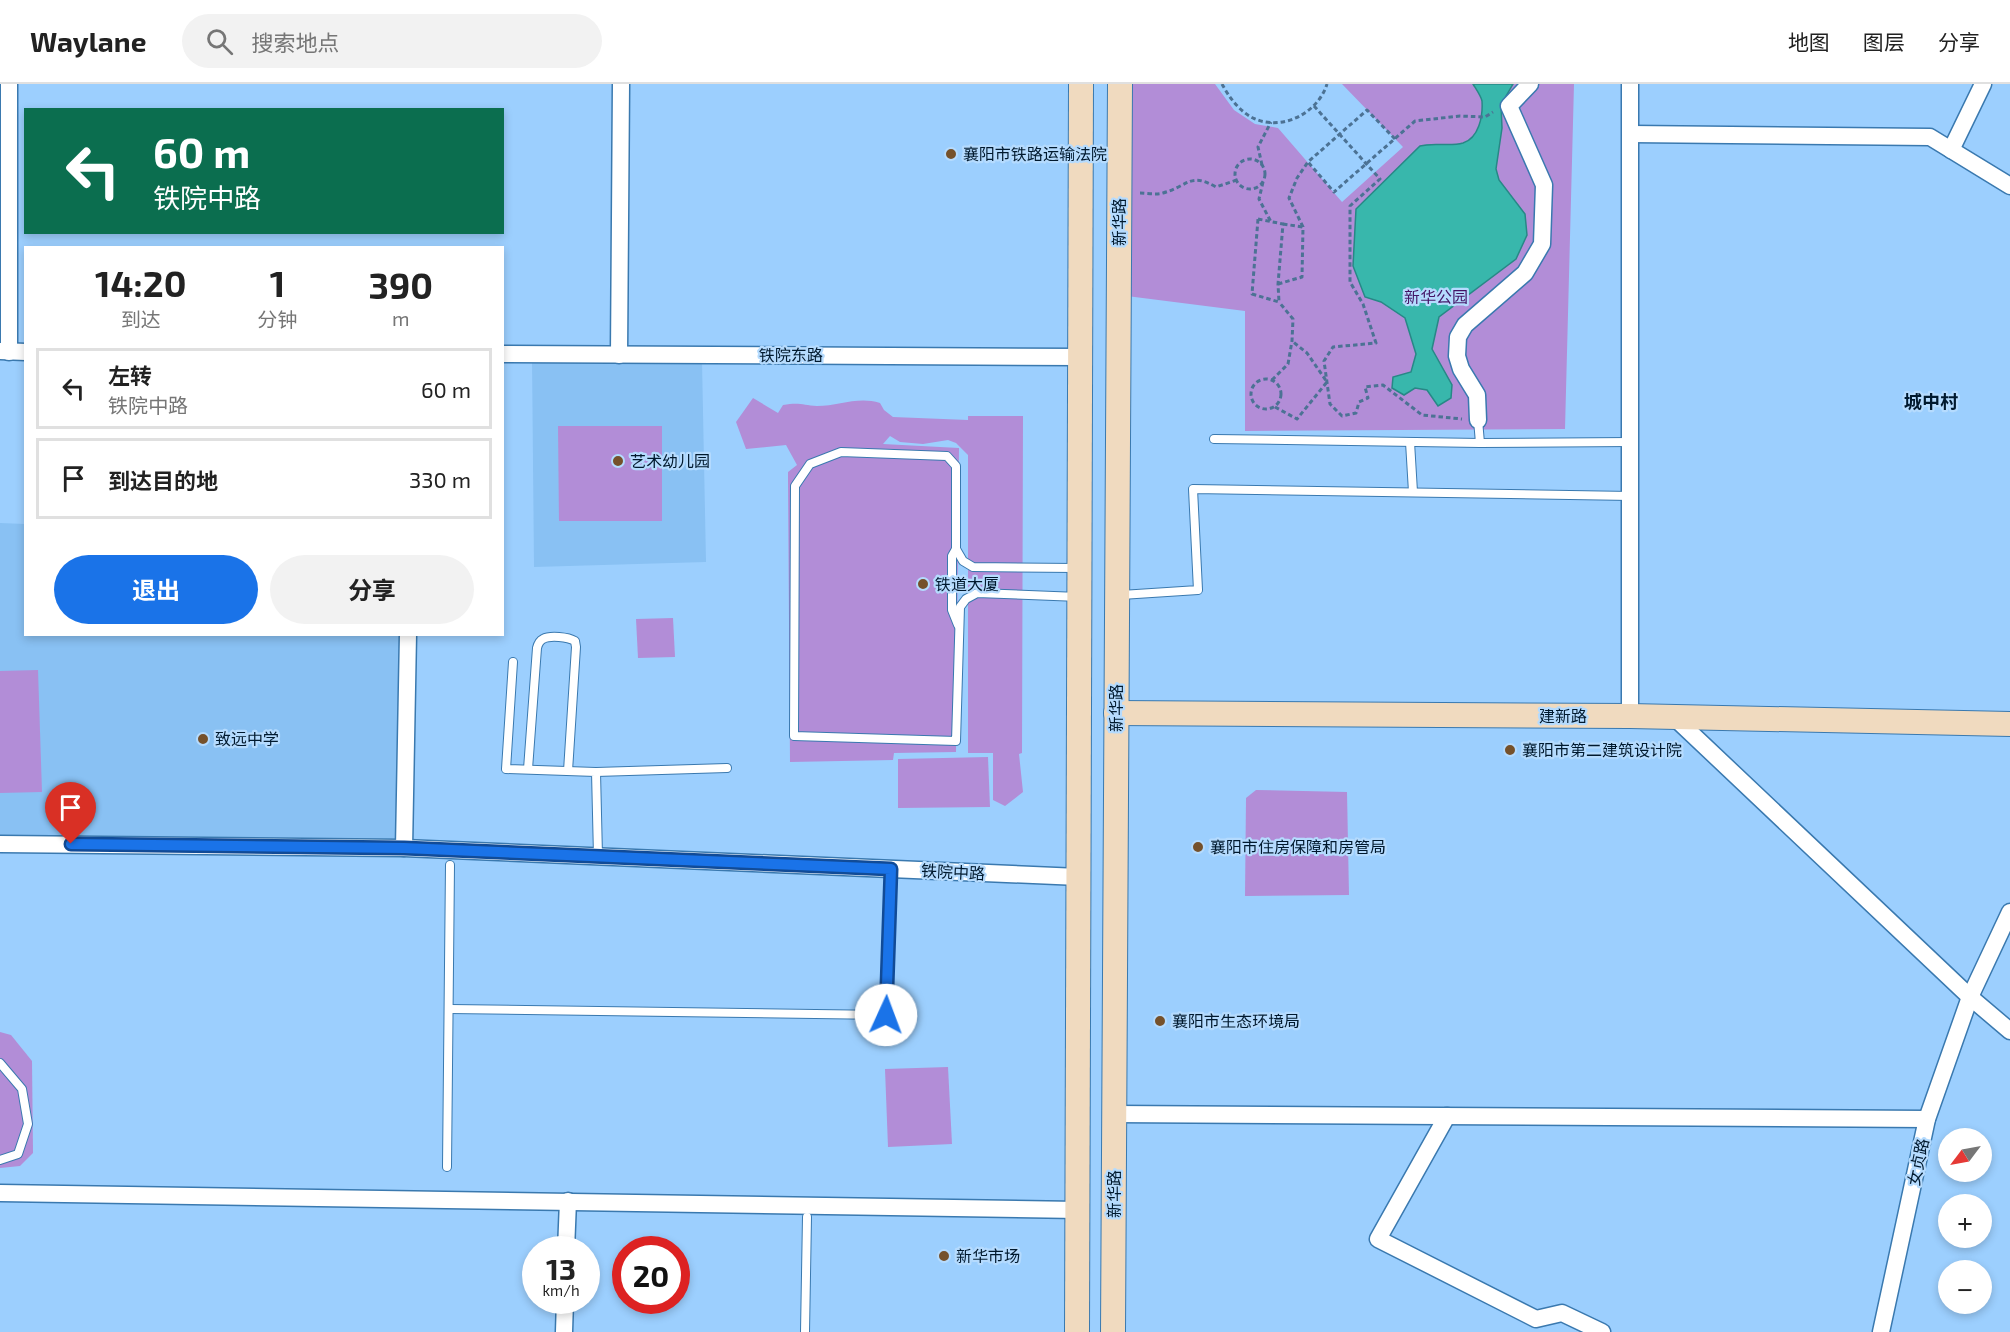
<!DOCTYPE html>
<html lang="zh">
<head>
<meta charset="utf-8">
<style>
	body { margin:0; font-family:"Exo 2","Noto Sans SC",sans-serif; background:#f2f2f2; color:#222; height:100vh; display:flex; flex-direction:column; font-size:22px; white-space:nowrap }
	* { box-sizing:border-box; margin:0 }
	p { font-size:20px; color:#767676 }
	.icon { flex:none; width:33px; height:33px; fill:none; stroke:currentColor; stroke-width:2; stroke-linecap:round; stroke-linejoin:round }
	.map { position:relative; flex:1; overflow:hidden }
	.side { position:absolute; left:24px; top:162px; width:480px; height:390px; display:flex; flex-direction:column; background:#fff; border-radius:0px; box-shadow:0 3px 9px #0003 }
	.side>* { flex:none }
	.guide { position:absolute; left:24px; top:24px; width:480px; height:126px; border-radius:0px; box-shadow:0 3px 9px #0003; background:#0b6e4f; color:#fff; overflow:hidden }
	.needle { width:39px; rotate:238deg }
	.buttons { position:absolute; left:1938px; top:1044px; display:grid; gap:12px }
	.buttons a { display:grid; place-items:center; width:54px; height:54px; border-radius:50%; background:#fff; box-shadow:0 3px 9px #0003; font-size:30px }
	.speed { position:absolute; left:522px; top:1152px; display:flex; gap:12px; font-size:30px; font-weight:700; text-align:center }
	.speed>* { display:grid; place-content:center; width:78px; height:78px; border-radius:50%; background:#fff; box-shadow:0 3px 9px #0003; line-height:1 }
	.speed small { font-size:15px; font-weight:400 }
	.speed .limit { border:9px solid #d22; background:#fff; color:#111 }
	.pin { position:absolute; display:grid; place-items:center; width:51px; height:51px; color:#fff; margin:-62px -26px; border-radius:50% 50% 50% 0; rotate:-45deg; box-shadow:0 0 6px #0007 }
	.pin .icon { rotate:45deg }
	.me { position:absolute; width:66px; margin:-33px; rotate:2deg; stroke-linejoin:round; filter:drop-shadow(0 0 4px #0008) }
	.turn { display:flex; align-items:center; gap:21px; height:126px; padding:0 30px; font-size:27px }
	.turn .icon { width:78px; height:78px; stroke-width:2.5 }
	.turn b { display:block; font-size:42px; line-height:51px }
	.eta { display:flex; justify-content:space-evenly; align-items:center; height:102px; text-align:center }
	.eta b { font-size:36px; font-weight:700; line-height:42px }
	.button { display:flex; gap:12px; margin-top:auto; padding:12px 30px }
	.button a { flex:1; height:69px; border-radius:36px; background:#1a73e8; color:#fff; font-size:24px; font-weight:700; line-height:69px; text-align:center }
	.button a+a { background:#f2f2f2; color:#222 }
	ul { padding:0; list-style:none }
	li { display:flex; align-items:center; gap:18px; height:81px; margin:0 12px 9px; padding:0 18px; border:3px solid #e0e0e0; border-radius:0px }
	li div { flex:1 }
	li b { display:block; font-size:22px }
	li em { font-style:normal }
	header { display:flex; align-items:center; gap:36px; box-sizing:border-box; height:84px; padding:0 30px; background:#fff; border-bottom:2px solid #e0e0e0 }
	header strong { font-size:28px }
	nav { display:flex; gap:33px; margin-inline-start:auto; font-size:21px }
	.search { width:420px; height:54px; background:#f2f2f2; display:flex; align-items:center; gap:15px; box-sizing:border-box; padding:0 21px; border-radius:33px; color:#767676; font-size:22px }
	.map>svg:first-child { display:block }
	.built { fill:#89c1f3 }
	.green { fill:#b28dd7 }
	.water { fill:#38b7ac; stroke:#278886; stroke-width:1.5 }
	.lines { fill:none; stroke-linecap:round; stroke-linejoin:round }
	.lane-casing { stroke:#3a79af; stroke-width:10 }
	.street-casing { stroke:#3a79af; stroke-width:19 }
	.secondary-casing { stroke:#3a79af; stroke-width:26 }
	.path { stroke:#4c7294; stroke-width:3; stroke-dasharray:4.5 3; stroke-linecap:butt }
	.lane { stroke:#fff; stroke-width:8 }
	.street { stroke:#fff; stroke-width:16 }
	.secondary { stroke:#f0dabf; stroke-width:24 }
	.route-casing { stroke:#114b97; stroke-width:15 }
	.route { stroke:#1a73e8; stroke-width:10 }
	.poi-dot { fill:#75512b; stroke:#b5dbfe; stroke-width:2 }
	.labels { text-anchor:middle; stroke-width:4.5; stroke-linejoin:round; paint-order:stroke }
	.poi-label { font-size:16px; fill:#00192e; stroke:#b5dbfe; text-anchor:start }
	.street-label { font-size:16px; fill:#00192e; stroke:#b5dbfe }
	.park-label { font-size:16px; fill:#431465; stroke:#b5dbfe }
	.neighbourhood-label { font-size:18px; font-weight:bold; fill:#00192e; stroke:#b5dbfe }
</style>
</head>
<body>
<header>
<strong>Waylane</strong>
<div class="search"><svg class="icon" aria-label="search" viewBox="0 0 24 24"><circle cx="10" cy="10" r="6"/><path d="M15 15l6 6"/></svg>搜索地点</div>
<nav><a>地图</a><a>图层</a><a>分享</a></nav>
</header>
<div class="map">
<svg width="2010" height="1248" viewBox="0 0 2010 1248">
	<rect width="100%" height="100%" fill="#9ccffe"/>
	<!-- built -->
	<g class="built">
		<polygon points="532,274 702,277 706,478 534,483"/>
		<polygon points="0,439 25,440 26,550 408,551 404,764 0,760"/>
	</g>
	<!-- green -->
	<g class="green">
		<polygon points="1120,0 1215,0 1234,26 1255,40 1278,44 1342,118 1403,63 1342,0 1574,0 1565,345 1245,347 1245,227 1119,211"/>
		<path d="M753,314L778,329L783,321C799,318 803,321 817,322C839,322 858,312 880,319L884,326L893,333L968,336V332H1023L1022,669L1019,670L1023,708L1005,722L993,716V669H968V371L956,359L948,356L923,360L900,358L890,352L883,360L959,364L956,668L894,669L893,676L790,678L788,396V388L797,381L786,361L746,365L736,338Z"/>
		<polygon points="558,342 662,342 662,437 559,437"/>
		<polygon points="673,534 675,573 638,574 636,535"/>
		<polygon points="38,586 42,708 0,709 0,587"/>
		<polygon points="988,673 990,723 898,724 898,675"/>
		<polygon points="1256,706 1347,708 1349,811 1245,812 1246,714"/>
		<polygon points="0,948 11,951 32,977 33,1069 20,1082 0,1084"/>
		<polygon points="948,983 952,1060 888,1063 885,985"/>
	</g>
	<!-- water -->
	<path class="water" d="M1473,0H1513L1501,21L1502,44L1496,85L1499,96L1525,130L1527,151L1516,175L1439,233L1432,265L1452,301L1451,314L1438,322L1427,306L1415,304L1404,311L1392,304L1393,293L1411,288L1416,270L1405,234L1381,218L1365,213L1353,182L1356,125L1420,62C1434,58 1449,63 1463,59C1479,54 1483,32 1482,17C1481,12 1476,5 1473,0Z"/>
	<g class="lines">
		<defs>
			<g id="lane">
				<polyline points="1214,355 1480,359 1478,336"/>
				<polyline points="1410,358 1413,408"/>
				<polyline points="1480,359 1631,358"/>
				<polyline points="956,465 952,472 952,526 958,541"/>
				<polyline points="1076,484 973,483 963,477 956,465 956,382 947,372 841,368 810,380 795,402 794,652 956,657 960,523 966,515 977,509 1079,513"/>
				<polyline points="1121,511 1198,506 1193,405 1631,412"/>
				<polyline points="513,578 506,685 596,688 598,772"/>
				<path d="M528,685L537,564C538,560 539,557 543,555C550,551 568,553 575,557L576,563L568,687"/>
				<polyline points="596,688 727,684"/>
				<polyline points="450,925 886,931 891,785"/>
				<polyline points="0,979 22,1005 28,1040 18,1070 0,1076"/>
				<polyline points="447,1083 450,781"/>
				<polyline points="805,1248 807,1133"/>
			</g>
			<g id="street">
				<polyline points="9,0 9,268"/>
				<polyline points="1630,0 1630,632"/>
				<polyline points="1631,50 1930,53 2010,102"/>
				<polyline points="1951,66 1983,0"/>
				<polyline points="0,267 26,268"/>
				<polyline points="502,270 1080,273"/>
				<polyline points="619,271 621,0"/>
				<polyline points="1478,336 1477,311 1461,285 1457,272 1458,253 1465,241 1525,189 1542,160 1544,101 1509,22 1530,0"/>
				<polyline points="1675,634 1970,913 2010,947"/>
				<polyline points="0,760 404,764 1079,793"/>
				<polyline points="404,764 408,550"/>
				<polyline points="1114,1030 1927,1035"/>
				<polyline points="1447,1032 1378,1155 1536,1235 1562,1229 1602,1248"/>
				<polyline points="0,1109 1078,1126"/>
				<polyline points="566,1166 568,1117"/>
				<polyline points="564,1248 565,1216"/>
				<polyline points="1881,1248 1927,1035 1970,913 2010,828"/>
			</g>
			<g id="secondary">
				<polyline points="1116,629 1630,632 2010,640"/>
				<polyline points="1077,1248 1081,0"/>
				<polyline points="1113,1248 1120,0"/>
			</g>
		</defs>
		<!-- lane casing -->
		<use href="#lane" class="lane-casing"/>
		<!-- street casing -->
		<use href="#street" class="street-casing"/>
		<!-- secondary casing -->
		<use href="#secondary" class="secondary-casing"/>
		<!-- path -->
		<g class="path">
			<path d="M1222,0C1229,13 1239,27 1253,34C1282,48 1318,29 1327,0"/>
			<polyline points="1314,22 1380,95 1350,122 1350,198 1363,220 1376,259 1333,263 1324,277 1330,320 1342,332 1356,329 1359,318 1368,314 1365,303 1383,301 1422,331 1462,335"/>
			<polyline points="1395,55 1367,26 1308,78 1334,108 1415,37 1460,32 1485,33 1493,28"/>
			<circle cx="1250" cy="90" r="15"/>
			<polyline points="1262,81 1258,63 1271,38"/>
			<polyline points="1263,98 1259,115 1271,138"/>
			<path d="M1140,109C1147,109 1156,111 1163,109C1188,102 1190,88 1216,103L1237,96"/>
			<polygon points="1258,135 1283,140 1278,200 1279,218 1252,210"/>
			<polyline points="1283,140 1303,143"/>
			<polyline points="1278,200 1302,193 1303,143 1289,114 1297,94 1308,78"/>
			<circle cx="1266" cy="310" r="15"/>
			<polyline points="1272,296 1288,280 1292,257 1293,235 1279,218"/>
			<polyline points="1275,323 1297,335 1327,298 1307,269 1292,257"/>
		</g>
		<!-- lane -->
		<use href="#lane" class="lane"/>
		<!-- street -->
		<use href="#street" class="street"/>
		<!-- secondary -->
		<use href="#secondary" class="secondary"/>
	</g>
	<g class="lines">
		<defs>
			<polyline id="route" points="71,760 404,764 891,785 886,931"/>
		</defs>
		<!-- route casing -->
		<use href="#route" class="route-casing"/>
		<!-- route -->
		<use href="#route" class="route"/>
	</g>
	<!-- markers -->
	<g class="poi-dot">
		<circle cx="951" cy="70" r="6"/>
		<circle cx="618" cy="377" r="6"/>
		<circle cx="923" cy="500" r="6"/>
		<circle cx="203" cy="655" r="6"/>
		<circle cx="1510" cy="666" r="6"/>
		<circle cx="1198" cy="763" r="6"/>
		<circle cx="1160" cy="937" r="6"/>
		<circle cx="944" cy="1172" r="6"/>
	</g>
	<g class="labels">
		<!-- poi labels -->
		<g class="poi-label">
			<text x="963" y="76">襄阳市铁路运输法院</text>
			<text x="630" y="383">艺术幼儿园</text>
			<text x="935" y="506">铁道大厦</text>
			<text x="215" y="661">致远中学</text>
			<text x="1522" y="672">襄阳市第二建筑设计院</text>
			<text x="1210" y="769">襄阳市住房保障和房管局</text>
			<text x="1172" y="943">襄阳市生态环境局</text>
			<text x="956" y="1178">新华市场</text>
		</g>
		<!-- street labels -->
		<g class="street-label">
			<text transform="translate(1119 138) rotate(-90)" y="6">新华路</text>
			<text x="791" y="277">铁院东路</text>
			<text transform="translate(1116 624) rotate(-90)" y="6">新华路</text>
			<text x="1563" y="638">建新路</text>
			<text transform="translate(953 788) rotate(3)" y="6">铁院中路</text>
			<text transform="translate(1918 1078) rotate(-78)" y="6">女贞路</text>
			<text transform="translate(1114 1110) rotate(-90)" y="6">新华路</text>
		</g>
		<!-- park labels -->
		<g class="park-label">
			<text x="1436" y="219">新华公园</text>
		</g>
		<!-- neighbourhood labels -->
		<g class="neighbourhood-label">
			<text x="1931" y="324">城中村</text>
		</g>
	</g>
</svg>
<div class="buttons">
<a><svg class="needle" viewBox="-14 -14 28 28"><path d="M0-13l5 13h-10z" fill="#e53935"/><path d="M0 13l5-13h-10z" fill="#767676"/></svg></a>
<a>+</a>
<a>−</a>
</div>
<div class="speed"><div>13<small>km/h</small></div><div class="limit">20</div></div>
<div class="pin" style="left:71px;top:760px;background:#d93025"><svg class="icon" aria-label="arrive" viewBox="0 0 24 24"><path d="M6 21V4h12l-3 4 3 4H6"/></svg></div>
<svg class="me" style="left:886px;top:931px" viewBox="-20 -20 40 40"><circle r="19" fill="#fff"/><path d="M0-13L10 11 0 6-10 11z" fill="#1a73e8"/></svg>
<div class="guide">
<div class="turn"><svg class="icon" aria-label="left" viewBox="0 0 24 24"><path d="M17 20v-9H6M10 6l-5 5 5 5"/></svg><div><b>60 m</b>铁院中路</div></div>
</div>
<section class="side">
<div class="eta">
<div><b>14:20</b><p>到达</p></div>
<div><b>1</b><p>分钟</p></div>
<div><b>390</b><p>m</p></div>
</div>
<ul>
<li><svg class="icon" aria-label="left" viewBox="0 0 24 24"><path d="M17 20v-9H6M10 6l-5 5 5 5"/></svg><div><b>左转</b><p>铁院中路</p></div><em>60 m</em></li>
<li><svg class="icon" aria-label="arrive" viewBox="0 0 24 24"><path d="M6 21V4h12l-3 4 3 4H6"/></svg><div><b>到达目的地</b></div><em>330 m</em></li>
</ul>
<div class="button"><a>退出</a><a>分享</a></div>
</section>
</div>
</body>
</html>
